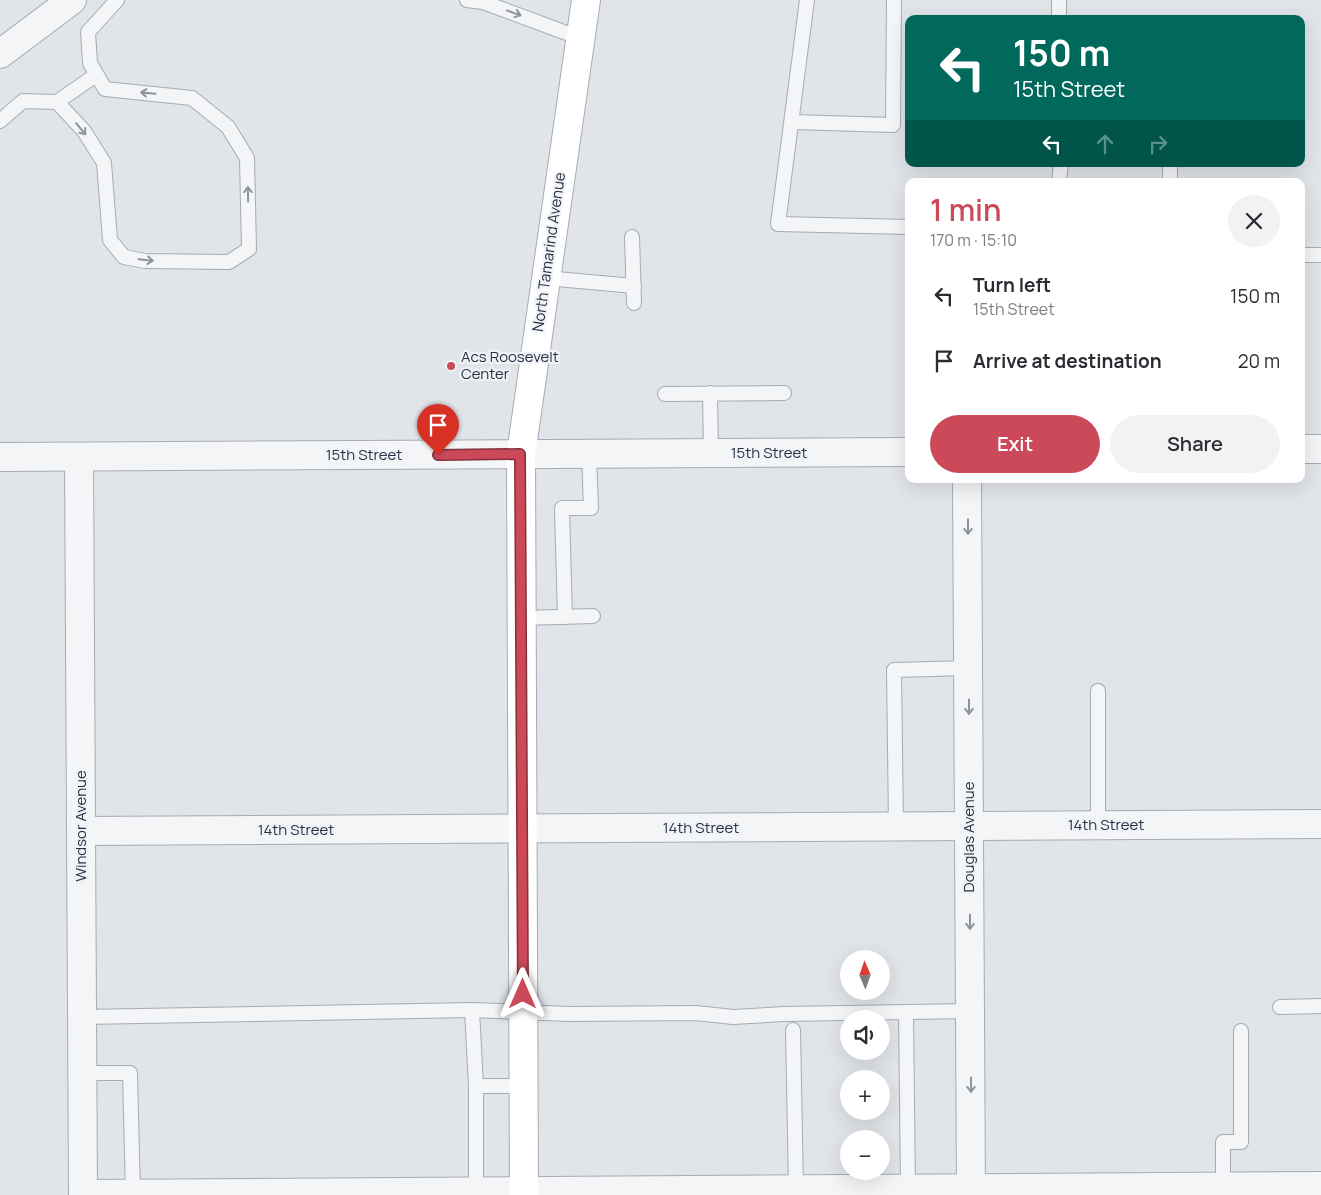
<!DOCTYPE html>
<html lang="en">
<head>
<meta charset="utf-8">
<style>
	body { margin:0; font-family:Manrope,sans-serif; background:#f2f2f3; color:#2b2b33; height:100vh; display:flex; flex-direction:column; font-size:19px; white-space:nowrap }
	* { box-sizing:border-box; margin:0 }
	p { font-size:16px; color:#7c7c81 }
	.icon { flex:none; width:28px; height:28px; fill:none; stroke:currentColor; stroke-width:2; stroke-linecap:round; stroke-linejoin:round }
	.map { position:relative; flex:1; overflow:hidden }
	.side { position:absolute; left:905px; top:178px; width:400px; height:305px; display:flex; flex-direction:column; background:#fff; border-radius:10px; box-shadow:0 5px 20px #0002 }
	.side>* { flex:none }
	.hud { position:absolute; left:905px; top:15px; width:400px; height:152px; border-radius:10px; box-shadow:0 5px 20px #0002; background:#00695c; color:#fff; overflow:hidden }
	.needle { width:32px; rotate:358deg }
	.controls { position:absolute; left:840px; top:950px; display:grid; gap:10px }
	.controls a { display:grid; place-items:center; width:50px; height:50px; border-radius:50%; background:#fff; box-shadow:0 5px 20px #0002; font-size:25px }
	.pin { position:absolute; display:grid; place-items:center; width:42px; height:42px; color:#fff; margin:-51px -21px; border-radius:50% 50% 50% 0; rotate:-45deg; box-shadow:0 0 5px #0007 }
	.pin .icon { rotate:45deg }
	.me { position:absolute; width:55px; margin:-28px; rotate:0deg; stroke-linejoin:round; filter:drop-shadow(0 0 4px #0008) }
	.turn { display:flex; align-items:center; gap:18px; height:105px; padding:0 25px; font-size:22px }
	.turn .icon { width:65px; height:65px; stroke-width:2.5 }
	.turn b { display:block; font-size:35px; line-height:42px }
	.lanes { display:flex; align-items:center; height:48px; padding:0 25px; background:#0003; justify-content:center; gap:25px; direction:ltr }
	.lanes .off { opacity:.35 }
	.round { display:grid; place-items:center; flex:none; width:52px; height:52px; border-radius:26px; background:#f2f2f3 }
	.headline { display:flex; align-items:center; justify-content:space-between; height:85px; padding:0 25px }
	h1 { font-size:30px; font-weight:600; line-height:38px; color:#cb4959 }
	.cta { display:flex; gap:10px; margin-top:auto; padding:10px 25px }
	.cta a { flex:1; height:58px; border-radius:30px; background:#cb4959; color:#fff; font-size:20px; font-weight:600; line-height:58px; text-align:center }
	.cta a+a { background:#f2f2f3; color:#2b2b33 }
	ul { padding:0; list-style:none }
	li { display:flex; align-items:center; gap:15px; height:65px; padding:0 25px }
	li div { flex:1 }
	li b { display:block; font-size:19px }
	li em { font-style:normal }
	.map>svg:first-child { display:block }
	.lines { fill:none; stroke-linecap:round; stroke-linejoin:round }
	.lane-casing { stroke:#a6abb3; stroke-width:16 }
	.street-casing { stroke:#a6abb3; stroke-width:30 }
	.secondary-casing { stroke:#a6abb3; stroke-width:30 }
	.lane { stroke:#f3f5f7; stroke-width:14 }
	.street { stroke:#f3f5f7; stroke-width:28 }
	.secondary { stroke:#fff; stroke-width:28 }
	.oneway { stroke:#8e939c }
	.route-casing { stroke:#842f3a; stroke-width:12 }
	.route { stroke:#cb4959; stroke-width:9 }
	.poi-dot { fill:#cb4959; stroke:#f0f3f7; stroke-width:2 }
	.labels { text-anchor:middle; stroke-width:4.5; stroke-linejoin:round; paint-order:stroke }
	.street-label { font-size:15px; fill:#293140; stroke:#f0f3f7 }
	.poi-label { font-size:15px; fill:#293140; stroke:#f0f3f7; text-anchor:start }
</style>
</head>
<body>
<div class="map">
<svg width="1321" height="1195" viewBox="0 0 1321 1195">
	<rect width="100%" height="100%" fill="#e1e4e9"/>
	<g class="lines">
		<defs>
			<g id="lane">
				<polyline points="467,0 483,2 580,38"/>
				<polyline points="807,0 778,224 909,227"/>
				<polyline points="1059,0 1059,19"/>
				<polyline points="57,102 96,75"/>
				<polyline points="0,121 23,101 57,102 84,131 104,163 110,240 124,257 145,261 229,262 249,249 247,158 228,127 192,98 105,89 90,63 88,32 117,0"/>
				<polyline points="792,122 893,125 894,0"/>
				<polyline points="1170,164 1170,181"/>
				<polyline points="1059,181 1061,164"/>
				<polyline points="632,237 634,303"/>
				<polyline points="1301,255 1321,255"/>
				<polyline points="546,278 634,286"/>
				<polyline points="710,393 711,453"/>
				<polyline points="665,394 784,393"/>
				<polyline points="565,617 562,508 591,508 589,454"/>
				<polyline points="521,618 593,616"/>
				<polyline points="1098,825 1098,691"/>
				<polyline points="896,826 894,670 969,668"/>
				<polyline points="1280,1007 1321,1006"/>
				<polyline points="906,1012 908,1189"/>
				<polyline points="82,1017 472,1010"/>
				<polyline points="793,1030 796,1190"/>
				<polyline points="82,1073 130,1073 133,1194"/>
				<polyline points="476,1086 523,1086"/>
				<polyline points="1223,1187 1223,1142 1241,1142 1241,1031"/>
				<polyline points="476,1191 476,1086 472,1010 569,1014 696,1013 733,1017 784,1014 970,1011"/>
			</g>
			<g id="street">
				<polyline points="0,54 72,0"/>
				<polyline points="1301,449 1321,449"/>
				<polyline points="0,457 909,452"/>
				<polyline points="79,457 83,1195"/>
				<polyline points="967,479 971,1195"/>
				<polyline points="81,831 1321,824"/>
				<polyline points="83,1194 1321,1186"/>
			</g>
			<polyline id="secondary" points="524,1195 521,454 586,0"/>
		</defs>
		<!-- lane casing -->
		<use href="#lane" class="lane-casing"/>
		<!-- street casing -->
		<use href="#street" class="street-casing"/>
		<!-- secondary casing -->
		<use href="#secondary" class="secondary-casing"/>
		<!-- lane -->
		<use href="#lane" class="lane"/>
		<!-- street -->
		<use href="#street" class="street"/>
		<!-- secondary -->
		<use href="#secondary" class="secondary"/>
	</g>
	<!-- one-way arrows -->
	<defs><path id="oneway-shaft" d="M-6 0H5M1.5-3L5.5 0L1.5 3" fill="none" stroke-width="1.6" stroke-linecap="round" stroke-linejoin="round" transform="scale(1.25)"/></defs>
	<g class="oneway">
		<use href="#oneway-shaft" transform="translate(514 13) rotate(20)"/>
		<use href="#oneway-shaft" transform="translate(148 93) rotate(-175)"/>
		<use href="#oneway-shaft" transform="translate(81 129) rotate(50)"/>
		<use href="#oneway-shaft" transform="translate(248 194) rotate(-91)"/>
		<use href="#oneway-shaft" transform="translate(146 260) rotate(6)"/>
		<use href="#oneway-shaft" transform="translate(968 527) rotate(90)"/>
		<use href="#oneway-shaft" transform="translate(969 707) rotate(90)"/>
		<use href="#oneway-shaft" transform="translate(970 922) rotate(90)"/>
		<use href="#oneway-shaft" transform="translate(971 1085) rotate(90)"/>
	</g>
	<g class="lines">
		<defs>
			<polyline id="route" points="438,455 520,454 523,994"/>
		</defs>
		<!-- route casing -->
		<use href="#route" class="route-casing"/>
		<!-- route -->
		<use href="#route" class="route"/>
	</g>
	<!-- markers -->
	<circle class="poi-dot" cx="451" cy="366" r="5"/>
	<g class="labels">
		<!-- street labels -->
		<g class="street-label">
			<text transform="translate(549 252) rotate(-82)" y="5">North Tamarind Avenue</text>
			<text x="769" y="458">15th Street</text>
			<text x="364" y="460">15th Street</text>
			<text x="1106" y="830">14th Street</text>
			<text transform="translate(81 826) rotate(-90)" y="5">Windsor Avenue</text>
			<text x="701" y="833">14th Street</text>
			<text x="296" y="835">14th Street</text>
			<text transform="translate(969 837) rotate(-90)" y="5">Douglas Avenue</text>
		</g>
		<!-- poi labels -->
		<g class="poi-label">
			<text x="461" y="362">Acs Roosevelt<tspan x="461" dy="17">Center</tspan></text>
		</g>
	</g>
</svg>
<div class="controls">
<a><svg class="needle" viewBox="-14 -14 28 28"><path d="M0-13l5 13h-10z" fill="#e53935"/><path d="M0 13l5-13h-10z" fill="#7c7c81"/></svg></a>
<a><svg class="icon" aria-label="sound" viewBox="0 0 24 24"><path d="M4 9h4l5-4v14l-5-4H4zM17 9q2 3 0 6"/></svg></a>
<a>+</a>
<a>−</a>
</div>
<div class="pin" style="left:438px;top:455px;background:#d93025"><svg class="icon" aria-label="arrive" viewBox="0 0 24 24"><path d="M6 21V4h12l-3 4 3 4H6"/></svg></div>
<svg class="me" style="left:523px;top:994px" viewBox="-20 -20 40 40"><path d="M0-17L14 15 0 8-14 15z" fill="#cb4959" stroke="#fff" stroke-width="4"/></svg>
<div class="hud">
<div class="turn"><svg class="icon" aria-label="left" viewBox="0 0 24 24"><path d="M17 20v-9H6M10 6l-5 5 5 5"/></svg><div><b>150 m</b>15th Street</div></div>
<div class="lanes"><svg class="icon" aria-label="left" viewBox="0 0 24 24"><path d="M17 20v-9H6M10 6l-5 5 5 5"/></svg><svg class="icon off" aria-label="ahead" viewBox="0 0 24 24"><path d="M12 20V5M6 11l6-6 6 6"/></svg><svg class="icon off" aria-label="right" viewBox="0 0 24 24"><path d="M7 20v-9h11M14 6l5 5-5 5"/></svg></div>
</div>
<section class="side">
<div class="headline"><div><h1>1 min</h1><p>170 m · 15:10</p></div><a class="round"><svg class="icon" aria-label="close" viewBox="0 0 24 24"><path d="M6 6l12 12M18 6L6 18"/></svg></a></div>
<ul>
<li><svg class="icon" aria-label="left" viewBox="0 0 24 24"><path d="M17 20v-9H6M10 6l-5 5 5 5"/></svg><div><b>Turn left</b><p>15th Street</p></div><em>150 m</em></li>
<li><svg class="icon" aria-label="arrive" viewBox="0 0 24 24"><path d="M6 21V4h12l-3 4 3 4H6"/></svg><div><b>Arrive at destination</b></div><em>20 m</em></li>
</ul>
<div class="cta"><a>Exit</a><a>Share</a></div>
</section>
</div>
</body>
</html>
